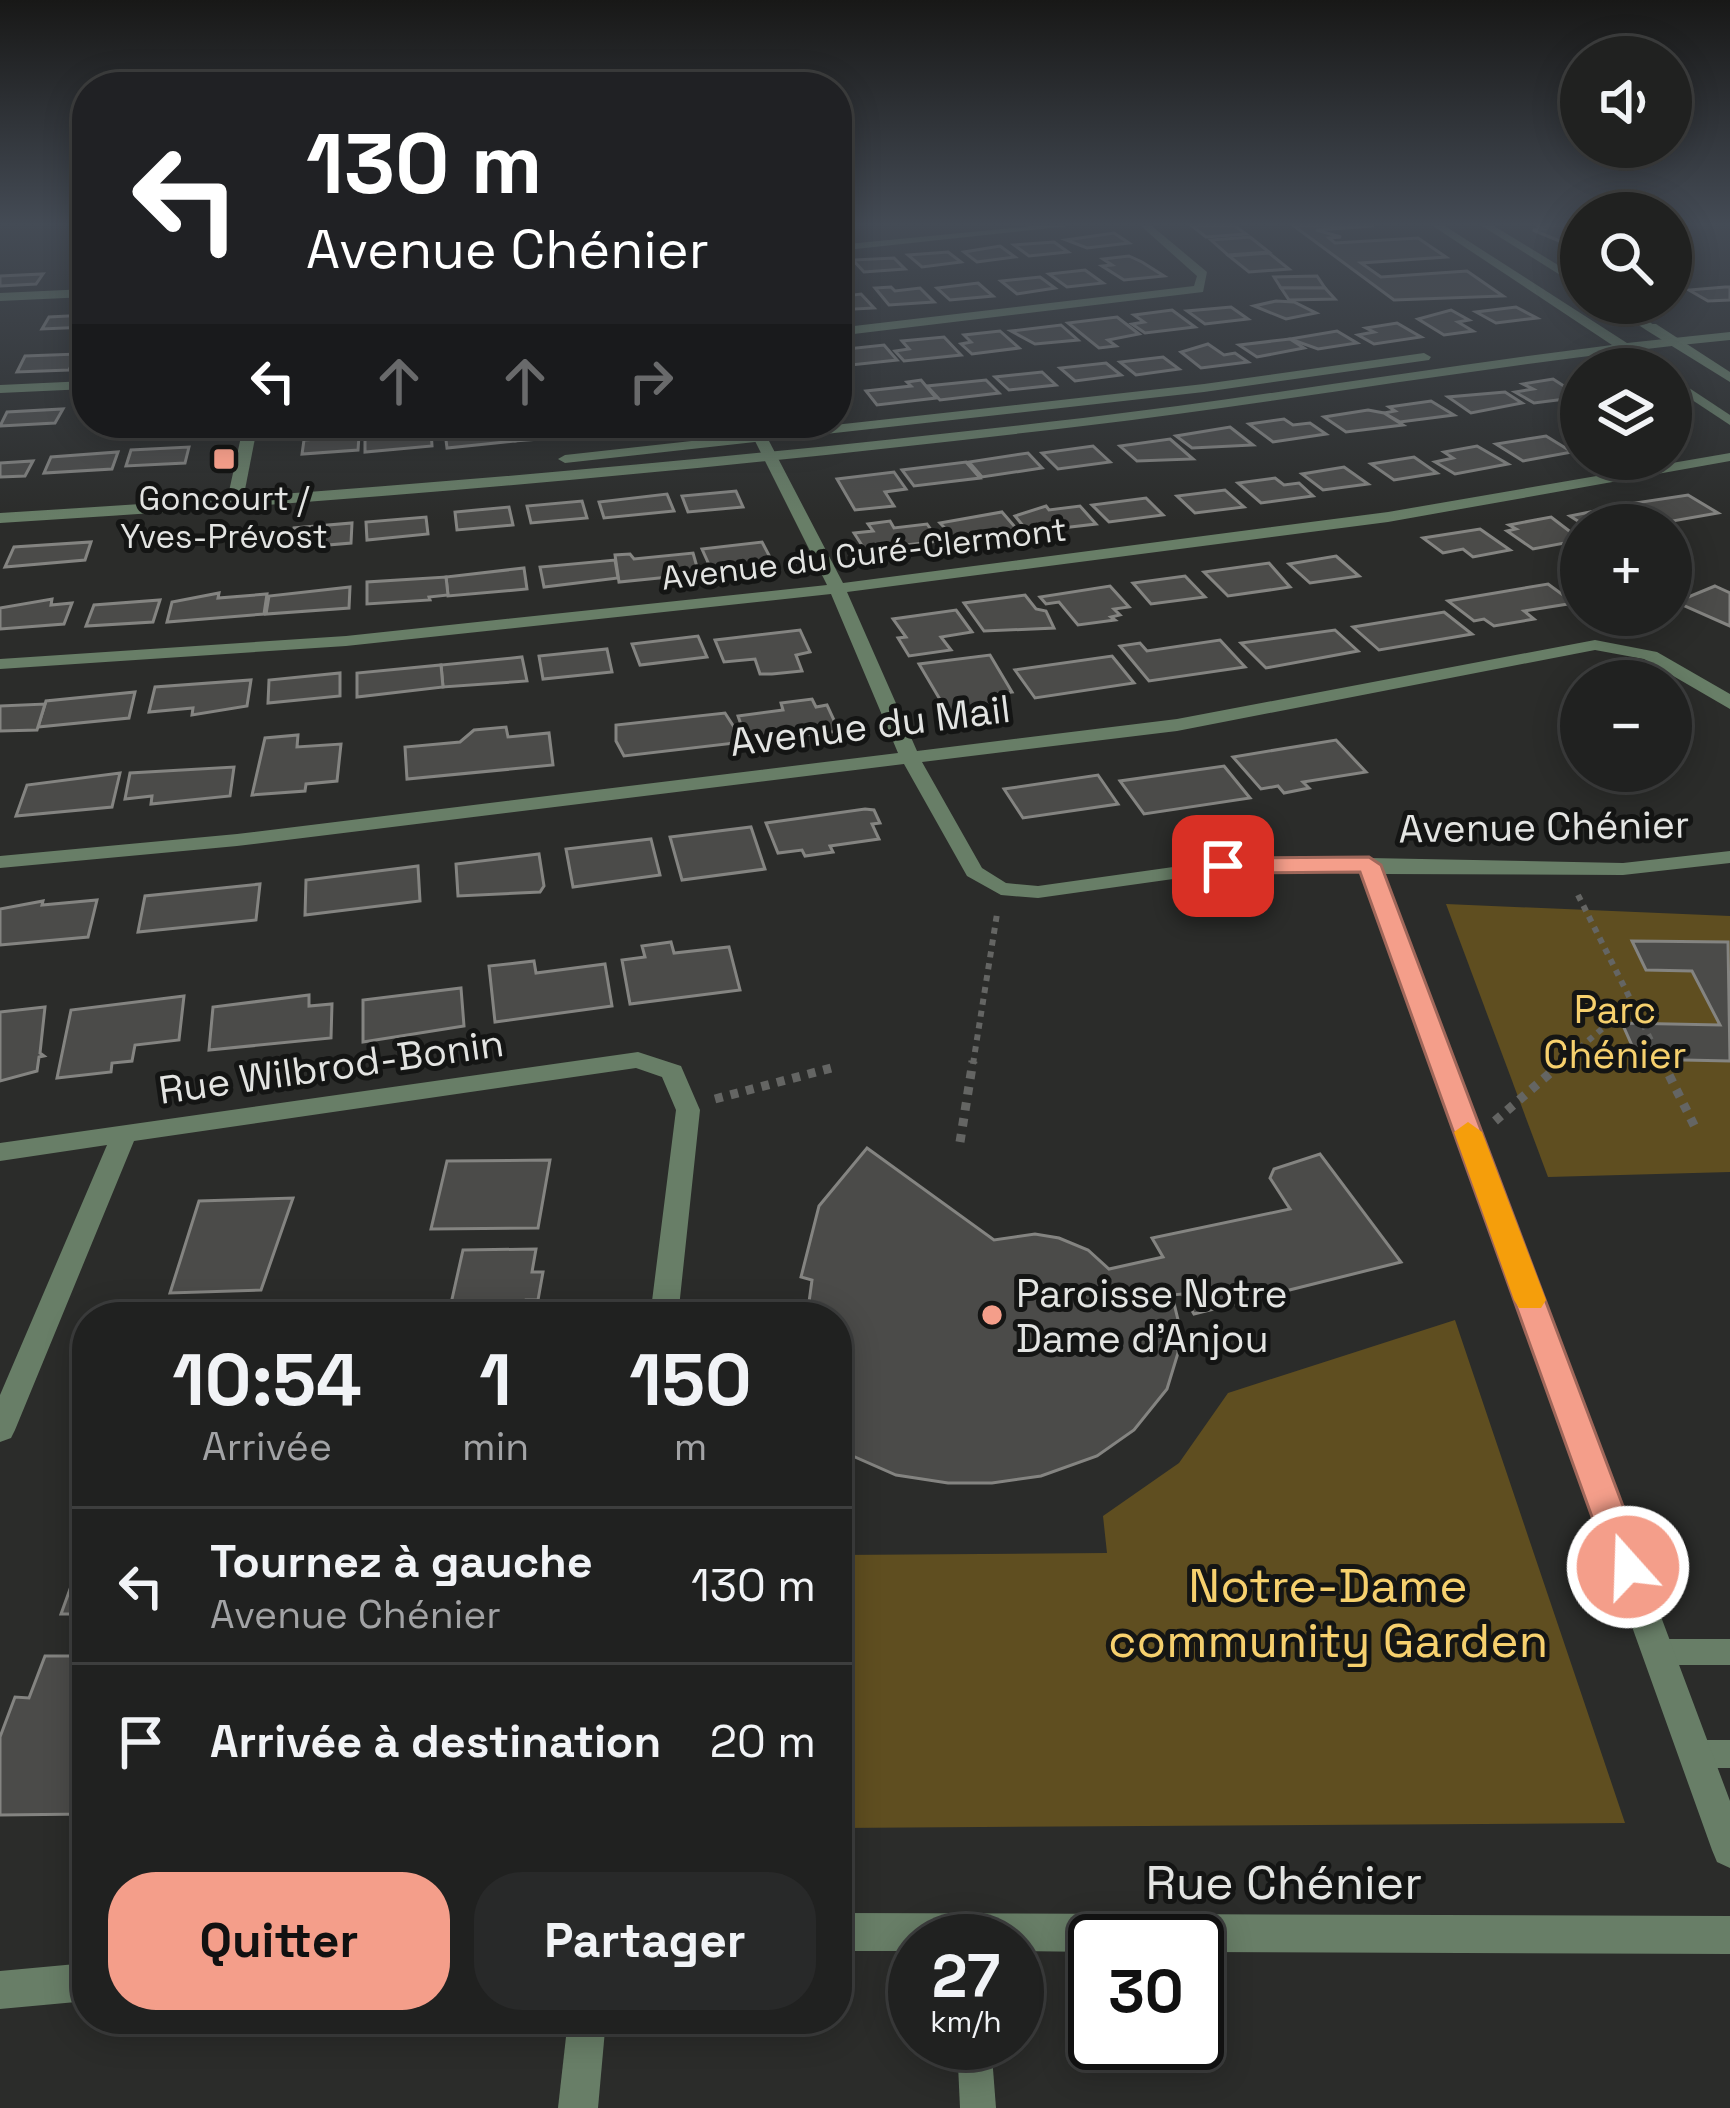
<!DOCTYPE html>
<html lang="fr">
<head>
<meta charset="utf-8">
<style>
	body { margin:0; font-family:"Space Grotesk",sans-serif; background:#282929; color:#f1f3f6; height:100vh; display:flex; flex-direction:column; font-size:45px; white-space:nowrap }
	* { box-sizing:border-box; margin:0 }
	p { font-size:39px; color:#a2a3a5 }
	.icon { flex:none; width:66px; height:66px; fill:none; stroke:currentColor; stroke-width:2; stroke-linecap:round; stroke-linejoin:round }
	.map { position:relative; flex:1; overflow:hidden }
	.details { position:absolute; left:72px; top:1302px; width:780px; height:732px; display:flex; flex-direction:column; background:#202120; border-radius:48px; box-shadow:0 6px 30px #0003,0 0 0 3px #3d3e3e }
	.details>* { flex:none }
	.top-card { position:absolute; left:72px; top:72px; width:780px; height:366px; border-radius:48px; box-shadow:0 6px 30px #0003,0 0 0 3px #3d3e3e; background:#202124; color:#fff; overflow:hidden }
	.fabs { position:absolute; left:1560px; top:36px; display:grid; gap:24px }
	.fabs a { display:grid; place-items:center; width:132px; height:132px; border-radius:50%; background:#202120; box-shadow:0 6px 30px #0003,0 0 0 3px #3d3e3e; font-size:60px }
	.speed { position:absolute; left:888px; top:1914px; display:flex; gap:24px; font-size:60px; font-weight:700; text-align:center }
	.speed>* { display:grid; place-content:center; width:156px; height:156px; border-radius:50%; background:#202120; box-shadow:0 6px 30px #0003,0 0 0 3px #3d3e3e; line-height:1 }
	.speed small { font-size:30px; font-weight:400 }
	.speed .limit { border:6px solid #111; border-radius:18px; background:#fff; color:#111 }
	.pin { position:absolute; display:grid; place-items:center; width:102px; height:102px; color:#fff; margin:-51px; border-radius:24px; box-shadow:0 6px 18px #0006 }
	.me { position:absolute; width:132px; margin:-66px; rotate:340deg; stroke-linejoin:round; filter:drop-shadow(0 0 9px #0008) }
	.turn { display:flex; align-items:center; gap:42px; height:252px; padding:0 36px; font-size:54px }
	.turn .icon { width:156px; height:156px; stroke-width:2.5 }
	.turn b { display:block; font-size:84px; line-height:102px }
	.lanes { display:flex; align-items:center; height:114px; padding:0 36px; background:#0003; justify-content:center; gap:60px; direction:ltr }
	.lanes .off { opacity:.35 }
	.eta { display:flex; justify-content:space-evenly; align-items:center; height:204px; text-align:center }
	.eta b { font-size:72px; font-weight:700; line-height:84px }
	.cta { display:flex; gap:24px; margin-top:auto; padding:24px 36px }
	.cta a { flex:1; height:138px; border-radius:48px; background:#f49e8a; color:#111; font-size:48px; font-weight:700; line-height:138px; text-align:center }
	.cta a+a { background:#282929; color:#f1f3f6 }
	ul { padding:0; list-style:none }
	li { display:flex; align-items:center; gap:36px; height:156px; padding:0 36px; border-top:3px solid #3d3e3e }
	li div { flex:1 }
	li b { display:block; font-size:45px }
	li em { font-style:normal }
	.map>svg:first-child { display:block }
	.green { fill:#5f4e20 }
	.building { fill:#4b4b49; stroke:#848481; stroke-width:3 }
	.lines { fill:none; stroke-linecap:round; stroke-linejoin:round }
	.path-far1 { stroke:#646563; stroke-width:6; stroke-dasharray:6 6; stroke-linecap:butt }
	.path { stroke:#646563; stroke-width:9; stroke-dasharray:8 8; stroke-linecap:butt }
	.service { fill:#687e67; fill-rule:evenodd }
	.minor { fill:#687e67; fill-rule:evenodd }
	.tertiary { fill:#687e67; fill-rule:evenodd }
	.route { fill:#f49e8a; stroke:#9f675a; stroke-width:3 }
	.slow { fill:#f59e0b }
	.poi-dot { fill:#f49e8a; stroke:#141514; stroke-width:4.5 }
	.labels { text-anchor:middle; stroke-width:10; stroke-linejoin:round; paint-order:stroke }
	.far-poi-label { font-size:33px; fill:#e3e4e2; stroke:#141514 }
	.far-street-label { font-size:33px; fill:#e3e4e2; stroke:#141514 }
	.street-label { font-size:39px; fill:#e3e4e2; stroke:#141514 }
	.park-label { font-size:39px; fill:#f6d06d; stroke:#141514 }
	.poi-label { font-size:39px; fill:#e3e4e2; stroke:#141514; text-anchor:start }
	.near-park-label { font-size:48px; fill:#f6d06d; stroke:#141514 }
	.near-street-label { font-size:48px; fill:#e3e4e2; stroke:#141514 }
</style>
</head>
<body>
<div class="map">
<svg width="1730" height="2108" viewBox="0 0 1730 2108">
	<rect width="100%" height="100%" fill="#2b2c2a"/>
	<!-- green -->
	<g class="green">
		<polygon points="1446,904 1730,916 1730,1172 1548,1177"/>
		<polygon points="1455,1320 1625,1823 837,1828 837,1555 1107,1553 1103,1516 1179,1463 1228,1393"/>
	</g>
	<!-- building -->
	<g class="building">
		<polygon points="1192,226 1235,226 1246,234 1206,237"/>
		<polygon points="1294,226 1374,226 1316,230 1341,237 1329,238 1335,243 1418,238 1446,257 1361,263 1381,277 1467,271 1503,296 1394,300"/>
		<polygon points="1538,226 1581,226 1581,250 1533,230 1543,229"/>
		<polygon points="1114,233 1129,243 1087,248 1066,240"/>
		<polygon points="1250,237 1269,252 1228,255 1211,240"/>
		<polygon points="1054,242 1068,252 1029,256 1014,245"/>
		<polygon points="1000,246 1015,257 977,262 964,252"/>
		<polygon points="948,252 961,262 922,267 908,255"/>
		<polygon points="1269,253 1289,269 1249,272 1229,256"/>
		<polygon points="1129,256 1142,262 1164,276 1124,280 1102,266 1112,265 1103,259"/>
		<polygon points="894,258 905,269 864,272 853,260"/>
		<polygon points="1085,270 1103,283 1067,287 1049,274"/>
		<polygon points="43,274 36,284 0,286 0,276"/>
		<polygon points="1317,276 1325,288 1281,288 1274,277"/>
		<polygon points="1040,277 1055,288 1017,294 1001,281"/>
		<polygon points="978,283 993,296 950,300 937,288"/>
		<polygon points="891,287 895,291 920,288 934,302 889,305 875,288"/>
		<polygon points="1725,287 1730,287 1730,300 1708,301 1689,290"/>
		<polygon points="1281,288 1325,288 1335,299 1289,300"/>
		<polygon points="861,294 874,308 837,310 837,297"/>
		<polygon points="1276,301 1294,302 1316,313 1286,319 1254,306"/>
		<polygon points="1231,307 1248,319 1205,324 1187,311"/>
		<polygon points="1516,307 1537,318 1496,323 1476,312"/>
		<polygon points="1172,310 1195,327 1145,333 1132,324 1144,322 1134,315"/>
		<polygon points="1451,310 1469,320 1458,322 1473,331 1444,335 1418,319"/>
		<polygon points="87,315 87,327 42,329 49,317"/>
		<polygon points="1117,317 1139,334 1108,340 1116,346 1099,348 1068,323"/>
		<polygon points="1397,323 1421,337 1374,344 1358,335 1374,332 1366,328"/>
		<polygon points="1061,325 1078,340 1035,344 1011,331"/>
		<polygon points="1000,331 1019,348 972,354 961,344 971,342 964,335"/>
		<polygon points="1337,331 1357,343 1318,349 1290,339"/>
		<polygon points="944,337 961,355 904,361 895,351 909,349 902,341"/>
		<polygon points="1290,339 1304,348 1257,357 1239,345"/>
		<polygon points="1208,344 1224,355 1235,353 1248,362 1201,368 1181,352"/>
		<polygon points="884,345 897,360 851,365 847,360 837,361 837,350"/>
		<polygon points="77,354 69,370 17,372 25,356"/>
		<polygon points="1163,357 1179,369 1136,375 1120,362"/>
		<polygon points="1106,363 1121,375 1075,381 1060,368"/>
		<polygon points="1042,372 1056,385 1009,390 995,377"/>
		<polygon points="1553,379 1581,397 1534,403 1515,392 1533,389 1523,384"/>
		<polygon points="921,380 936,398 877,405 866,391 911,386 907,382"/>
		<polygon points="986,380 999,393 940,400 927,386"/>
		<polygon points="1505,392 1522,403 1471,413 1448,397"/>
		<polygon points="1431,401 1454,415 1400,422 1384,413 1395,411 1389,407"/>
		<polygon points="63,409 55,423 0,426 7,412"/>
		<polygon points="1368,410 1384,413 1403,425 1346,432 1324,417"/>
		<polygon points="1284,419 1293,425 1310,423 1326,434 1273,442 1249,424"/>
		<polygon points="527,423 578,423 582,436 515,441 512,427"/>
		<polygon points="512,427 515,441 447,448 445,432"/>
		<polygon points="1230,427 1253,445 1192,448 1176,436"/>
		<polygon points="431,431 432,446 365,452 365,434"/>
		<polygon points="359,436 358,450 302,454 304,440"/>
		<polygon points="1546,436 1572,452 1523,461 1496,444"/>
		<polygon points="1170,439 1193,459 1137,461 1120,446"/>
		<polygon points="1093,446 1110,462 1058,469 1042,453"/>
		<polygon points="1477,446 1508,464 1455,474 1435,462 1453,458 1444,452"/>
		<polygon points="189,447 185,463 126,466 131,450"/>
		<polygon points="118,452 112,469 44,473 51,457"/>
		<polygon points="1028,453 1042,468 982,477 969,462"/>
		<polygon points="1414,457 1437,473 1394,480 1371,464"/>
		<polygon points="33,461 25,476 0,477 0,463"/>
		<polygon points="966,462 980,478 914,486 902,470"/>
		<polygon points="1344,467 1368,484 1323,490 1302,474"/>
		<polygon points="894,472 906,489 885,492 894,506 855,510 837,479"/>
		<polygon points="1275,478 1284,485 1299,483 1313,496 1261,503 1238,483"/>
		<polygon points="1225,490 1244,507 1195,513 1177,496"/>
		<polygon points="736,491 743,507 688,512 682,496"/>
		<polygon points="667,494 674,511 604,518 599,502"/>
		<polygon points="1688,495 1718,513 1667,522 1635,503"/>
		<polygon points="1146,498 1163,515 1109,522 1092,505"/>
		<polygon points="582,501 587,518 531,523 527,506"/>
		<polygon points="1046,506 1049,510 1080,506 1096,524 1028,532 1015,516"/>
		<polygon points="1620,506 1651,524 1584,525 1570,516"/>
		<polygon points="509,507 513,525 457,530 455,512"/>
		<polygon points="1002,512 1021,534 958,542 940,523"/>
		<polygon points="426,517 428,534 367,540 366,522"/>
		<polygon points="1551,517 1581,540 1533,549 1507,531 1516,529 1509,525"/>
		<polygon points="890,521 894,528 927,524 939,541 865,550 854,533 873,531 868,524"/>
		<polygon points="352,523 351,543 292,548 294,528"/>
		<polygon points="1480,529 1510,550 1473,557 1463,549 1443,553 1423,538"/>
		<polygon points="91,542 85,560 5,567 14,547"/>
		<polygon points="762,542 772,561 711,569 702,549"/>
		<polygon points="693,553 699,574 619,582 615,555 630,554 634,559"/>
		<polygon points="1336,556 1359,576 1310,583 1289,564"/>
		<polygon points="615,560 618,578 544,587 540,567"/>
		<polygon points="1269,563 1290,587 1228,596 1204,572"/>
		<polygon points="524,568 527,589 448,596 446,577"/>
		<polygon points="1185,576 1205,597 1151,604 1133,583"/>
		<polygon points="446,577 448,595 429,597 430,600 367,604 367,582"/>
		<polygon points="1548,584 1574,603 1524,611 1534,619 1494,626 1484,619 1474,621 1448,601"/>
		<polygon points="1110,586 1129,607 1114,609 1120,615 1111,617 1115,620 1078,625 1059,602 1046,604 1040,597"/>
		<polygon points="1715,586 1730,593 1730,626 1676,602"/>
		<polygon points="350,587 349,608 266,614 269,596"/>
		<polygon points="219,593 218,598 267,594 264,614 167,622 172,602"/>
		<polygon points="1025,595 1036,609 1046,611 1054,628 984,631 964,603"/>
		<polygon points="52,599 51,605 72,603 64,624 0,629 0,608"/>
		<polygon points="160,600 153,622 86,626 94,605"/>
		<polygon points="956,610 972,632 941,637 951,650 909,656 898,638 906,637 893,619"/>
		<polygon points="1444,612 1472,634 1379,650 1353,627"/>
		<polygon points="800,630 810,652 796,655 802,671 772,674 760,674 755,659 724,662 715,640"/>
		<polygon points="1335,630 1358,651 1266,668 1241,643"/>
		<polygon points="698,636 707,657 640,665 632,644"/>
		<polygon points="1220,640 1245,667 1149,681 1120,646 1140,643 1147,651"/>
		<polygon points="607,649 612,672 543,679 539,656"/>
		<polygon points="990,655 1012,692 996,694 1002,703 948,713 919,664"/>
		<polygon points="1112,656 1134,683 1035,698 1015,670"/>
		<polygon points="522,657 527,681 443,687 441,665"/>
		<polygon points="441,665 443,687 357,697 357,673"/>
		<polygon points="340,673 340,696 268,703 269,680"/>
		<polygon points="251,680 247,706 192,715 193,708 149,712 155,687"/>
		<polygon points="135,692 129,718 38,727 46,701"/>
		<polygon points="812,699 816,707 827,705 839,731 747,742 738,716 783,710 781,703"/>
		<polygon points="45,704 37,730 0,731 0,706"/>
		<polygon points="725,713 734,727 735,743 624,756 616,741 616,725"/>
		<polygon points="506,727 508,737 549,733 553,765 407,779 405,747 460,742 474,730"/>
		<polygon points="298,735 297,747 341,744 337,781 306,784 305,791 252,795 265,738"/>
		<polygon points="1336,740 1366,772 1303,782 1309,788 1284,793 1278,786 1261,789 1233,757"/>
		<polygon points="1224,766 1250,798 1144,814 1120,781"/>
		<polygon points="234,767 230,796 151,804 152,796 125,799 130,773"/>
		<polygon points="120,773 112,807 16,816 27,785"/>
		<polygon points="1098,775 1118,804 1023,818 1004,789"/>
		<polygon points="865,809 874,810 880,823 872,824 879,839 830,846 833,852 805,856 802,850 778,853 766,823"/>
		<polygon points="751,827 765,869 682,880 670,837"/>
		<polygon points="651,839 660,875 573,887 566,849"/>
		<polygon points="539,854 544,886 540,892 458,896 456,864"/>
		<polygon points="418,866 420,901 305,915 306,880"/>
		<polygon points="260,884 256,920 138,932 145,896"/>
		<polygon points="97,900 88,937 0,945 0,909 43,901 42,905"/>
		<polygon points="1632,941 1728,942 1730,1061 1638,1059 1622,1023 1720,1025 1692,971 1646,970"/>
		<polygon points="671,942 674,953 729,947 740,990 630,1004 622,960 645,957 642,946"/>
		<polygon points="534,961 536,973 605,964 612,1006 495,1022 489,966"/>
		<polygon points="461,988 464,1026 363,1042 363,1000"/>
		<polygon points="309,995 309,1006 332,1004 331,1038 209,1050 213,1007"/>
		<polygon points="184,996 179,1040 135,1045 132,1061 112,1063 111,1072 57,1078 71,1010"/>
		<polygon points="45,1007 40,1053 44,1056 39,1057 37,1071 0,1081 0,1012"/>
		<polygon points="867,1148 994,1240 1035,1234 1059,1238 1088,1250 1109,1269 1163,1257 1152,1238 1290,1209 1270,1178 1274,1169 1320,1154 1401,1262 1194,1314 1182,1294 1172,1295 1179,1324 1178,1353 1167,1389 1134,1430 1097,1456 1041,1476 992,1483 948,1483 896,1475 837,1449 837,1317 807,1317 812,1280 801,1277 819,1206"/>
		<polygon points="550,1160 538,1228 431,1229 447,1161"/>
		<polygon points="293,1198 261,1290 170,1293 199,1201"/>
		<polygon points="536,1249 532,1272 543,1272 538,1300 526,1300 523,1317 448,1317 463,1250"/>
		<polygon points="87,1542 87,1614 61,1614"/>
		<polygon points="45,1656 87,1656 87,1814 0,1815 0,1737 15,1697 29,1698"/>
	</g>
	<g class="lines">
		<!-- path-far1 -->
		<g class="path-far1">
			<polyline points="1578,895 1663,1064"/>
			<polyline points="973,1064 997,914"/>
			<polyline points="1561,1064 1631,1004"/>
		</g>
		<!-- path -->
		<g class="path">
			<polyline points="1662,1061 1696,1129"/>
			<polyline points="715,1099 835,1067"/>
			<polyline points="1495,1121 1564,1061"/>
			<polyline points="960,1142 973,1061"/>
		</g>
		<!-- service -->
		<g class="service">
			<polygon points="1659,1639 1730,1639 1730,1665 1659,1665 1649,1661 1644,1652 1649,1643"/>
			<polygon points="1698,1740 1730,1740 1730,1768 1698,1768 1687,1764 1683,1754 1687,1744"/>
			<polygon points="957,2043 991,2043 996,2108 960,2108"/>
		</g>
		<!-- minor -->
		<g class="minor">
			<polygon points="1033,226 1069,226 837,251 837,245"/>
			<polygon points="1141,226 1152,226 1207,272 1203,292 837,336 837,328 1194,286 1197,276"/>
			<polygon points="87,289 87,297 0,301 0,293"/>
			<polygon points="1646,324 1656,324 1730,372 1730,382 1646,330"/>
			<polygon points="1618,343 1628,343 1662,369 1646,369 1618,349"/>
			<polygon points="1671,376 1730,415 1730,425 1671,386"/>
			<polygon points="87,381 87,389 0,393 0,385"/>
			<polygon points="244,423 258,423 242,505 234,510 226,505"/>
			<polygon points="762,437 769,441 843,583 1388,512 1730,453 1730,461 1388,522 847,592 917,751 1177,719 1595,640 1657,652 1730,694 1730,709 1644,659 1595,650 1177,731 922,762 982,868 1006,883 1038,886 1223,860 1369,858 1623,863 1730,851 1730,863 1623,875 1383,874 1730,1801 1730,1868 1717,1862 1712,1850 1362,873 1223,872 1038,898 1001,895 967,876 904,764 237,846 0,868 0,856 237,834 898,753 831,594 346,646 0,669 0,659 346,636 827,585 755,441"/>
			<polygon points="638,1052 681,1066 700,1110 678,1317 650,1317 676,1110 662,1077 636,1068 134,1141 15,1430 11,1438 0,1442 0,1395 107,1145 0,1161 0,1143"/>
			<polygon points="837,1913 1730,1916 1730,1954 1197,1952 1197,1941 1095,1941 1095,1952 1017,1951 1017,1941 915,1941 915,1951 837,1951"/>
			<polygon points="87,1963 87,2001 0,2009 0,1971"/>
			<polygon points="568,2019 606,2019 598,2108 558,2108"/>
		</g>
		<!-- tertiary -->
		<g class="tertiary">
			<path d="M1433,226H1445L1627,343L1730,332V340C1514,361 1299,400 1083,426C723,469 362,501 0,523V513C362,491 723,460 1083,418C1260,397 1435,367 1612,345Z"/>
			<polygon points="1482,226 1494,226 1581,279 1581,288"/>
			<polygon points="1606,303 1621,303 1657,327 1646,330"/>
			<polygon points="1424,353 1431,357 1429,360 1204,392 565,463 558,459 565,455 1204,384"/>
		</g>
	</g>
	<!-- sky -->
	<linearGradient id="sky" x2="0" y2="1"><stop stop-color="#181817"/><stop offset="0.43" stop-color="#444b55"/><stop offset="1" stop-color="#444b55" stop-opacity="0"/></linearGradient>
	<rect width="1730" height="521" fill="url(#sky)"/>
	<!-- route -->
	<polygon class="route" points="1369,857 1381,865 1646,1567 1641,1578 1628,1582 1615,1578 1610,1567 1360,872 1223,873 1211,866 1223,858"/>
	<!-- slow -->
	<polygon class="slow" points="1468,1122 1482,1132 1546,1300 1541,1308 1519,1308 1514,1300 1454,1132"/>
	<!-- markers -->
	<g class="poi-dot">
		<rect x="212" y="447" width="24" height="24" rx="6"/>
		<circle cx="992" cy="1315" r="12"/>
	</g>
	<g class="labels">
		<!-- far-poi labels -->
		<g class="far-poi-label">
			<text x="224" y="510">Goncourt /<tspan x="224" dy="38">Yves-Prévost</tspan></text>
		</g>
		<!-- far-street labels -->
		<g class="far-street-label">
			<text transform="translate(864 553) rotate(-7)" y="12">Avenue du Curé-Clermont</text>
		</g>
		<!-- street labels -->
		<g class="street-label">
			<text transform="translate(870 725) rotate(-7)" y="14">Avenue du Mail</text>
			<text transform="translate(1544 826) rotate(-1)" y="14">Avenue Chénier</text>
			<text transform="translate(331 1066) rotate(-8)" y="14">Rue Wilbrod-Bonin</text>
		</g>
		<!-- park labels -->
		<g class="park-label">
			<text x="1615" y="1023">Parc<tspan x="1615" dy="45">Chénier</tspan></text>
		</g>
		<!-- poi labels -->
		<g class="poi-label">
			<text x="1016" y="1307">Paroisse Notre<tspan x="1016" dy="45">Dame d'Anjou</tspan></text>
		</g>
		<!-- near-park labels -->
		<g class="near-park-label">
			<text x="1328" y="1602">Notre-Dame<tspan x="1328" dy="55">community Garden</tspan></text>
		</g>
		<!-- near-street labels -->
		<g class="near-street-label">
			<text x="1284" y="1899">Rue Chénier</text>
		</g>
	</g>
</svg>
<div class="fabs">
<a><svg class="icon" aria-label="sound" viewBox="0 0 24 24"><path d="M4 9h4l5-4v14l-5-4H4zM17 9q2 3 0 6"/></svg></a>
<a><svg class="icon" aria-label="search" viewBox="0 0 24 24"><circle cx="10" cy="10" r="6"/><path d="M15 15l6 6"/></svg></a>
<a><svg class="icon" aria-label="layers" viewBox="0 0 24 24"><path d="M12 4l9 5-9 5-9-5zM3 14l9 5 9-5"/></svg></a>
<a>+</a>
<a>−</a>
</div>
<div class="speed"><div>27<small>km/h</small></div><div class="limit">30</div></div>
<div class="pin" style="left:1223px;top:866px;background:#d93025"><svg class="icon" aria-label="arrive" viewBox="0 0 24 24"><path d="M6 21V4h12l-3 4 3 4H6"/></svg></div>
<svg class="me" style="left:1628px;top:1567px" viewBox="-20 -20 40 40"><circle r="17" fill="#f49e8a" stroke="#fff" stroke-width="3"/><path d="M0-11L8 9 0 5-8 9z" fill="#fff"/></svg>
<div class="top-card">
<div class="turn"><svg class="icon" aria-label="left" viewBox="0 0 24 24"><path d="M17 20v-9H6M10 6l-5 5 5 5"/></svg><div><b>130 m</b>Avenue Chénier</div></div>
<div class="lanes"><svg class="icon" aria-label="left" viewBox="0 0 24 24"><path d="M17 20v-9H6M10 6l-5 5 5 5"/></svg><svg class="icon off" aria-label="ahead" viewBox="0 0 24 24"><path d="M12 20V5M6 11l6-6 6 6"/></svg><svg class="icon off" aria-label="ahead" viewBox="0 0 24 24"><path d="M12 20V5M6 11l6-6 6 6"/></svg><svg class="icon off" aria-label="right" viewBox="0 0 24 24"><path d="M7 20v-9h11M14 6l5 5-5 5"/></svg></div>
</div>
<section class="details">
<div class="eta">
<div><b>10:54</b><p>Arrivée</p></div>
<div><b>1</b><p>min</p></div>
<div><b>150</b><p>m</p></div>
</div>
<ul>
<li><svg class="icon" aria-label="left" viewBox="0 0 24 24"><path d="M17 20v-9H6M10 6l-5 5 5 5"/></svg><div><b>Tournez à gauche</b><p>Avenue Chénier</p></div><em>130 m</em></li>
<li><svg class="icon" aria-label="arrive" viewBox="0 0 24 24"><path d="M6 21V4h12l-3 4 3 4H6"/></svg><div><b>Arrivée à destination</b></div><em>20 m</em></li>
</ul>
<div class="cta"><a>Quitter</a><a>Partager</a></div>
</section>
</div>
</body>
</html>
